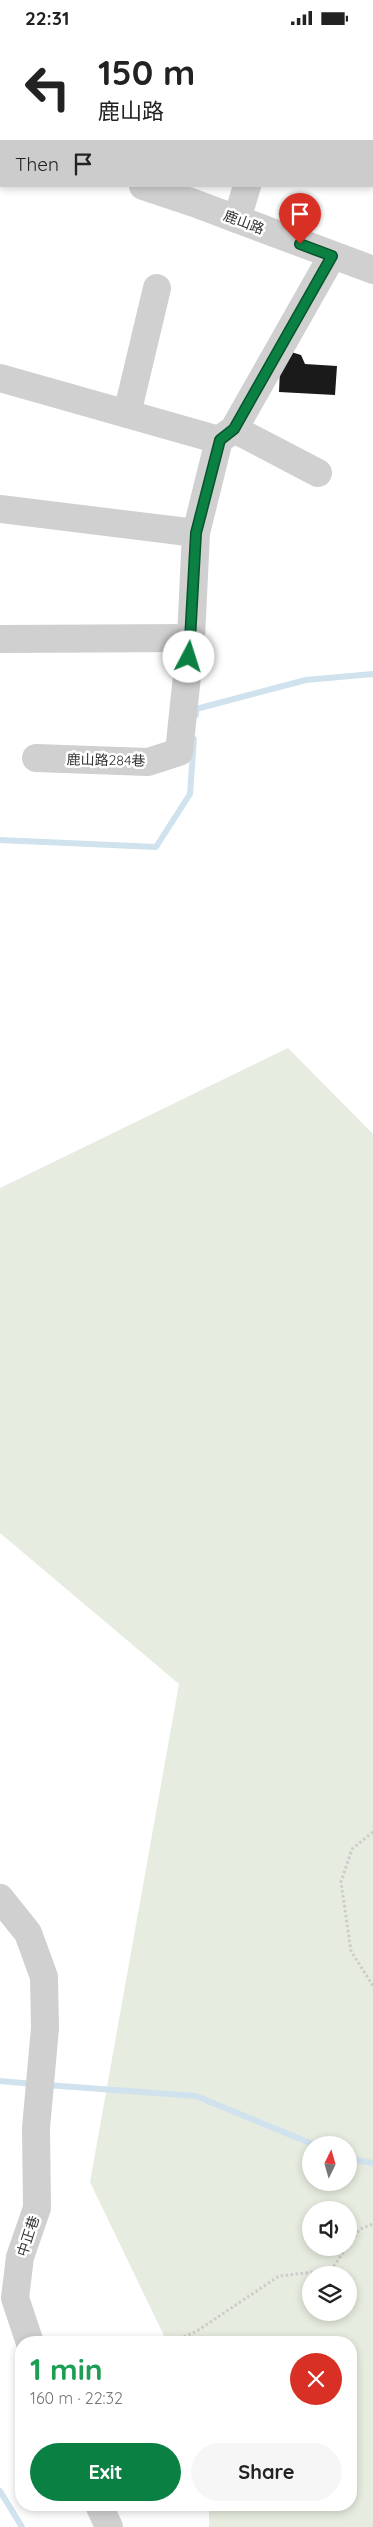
<!DOCTYPE html>
<html lang="en">
<head>
<meta charset="utf-8">
<style>
	body { margin:0; font-family:Quicksand,"Noto Sans TC",sans-serif; background:#f6f6f6; color:#222; height:100vh; display:flex; flex-direction:column; font-size:19px; white-space:nowrap }
	* { box-sizing:border-box; margin:0 }
	p { font-size:16px; color:#767676 }
	.icon { flex:none; width:28px; height:28px; fill:none; stroke:currentColor; stroke-width:2; stroke-linecap:round; stroke-linejoin:round }
	.map { position:relative; flex:1; overflow:hidden }
	.sheet { position:absolute; left:15px; top:2301px; width:342px; height:175px; display:flex; flex-direction:column; background:#fff; border-radius:20px; box-shadow:0 2px 8px #0003 }
	.sheet>* { flex:none }
	.hud { position:absolute; left:0px; top:0px; width:374px; height:152px; box-shadow:0 2px 8px #0003; background:#fff; color:#222; overflow:hidden }
	.needle { width:32px; rotate:5deg }
	.tools { position:absolute; left:302px; top:2101px; display:grid; gap:10px }
	.tools a { display:grid; place-items:center; width:55px; height:55px; border-radius:50%; background:#fff; box-shadow:0 2px 8px #0003; font-size:25px }
	.pin { position:absolute; display:grid; place-items:center; width:42px; height:42px; color:#fff; margin:-51px -21px; border-radius:50% 50% 50% 0; rotate:-45deg; box-shadow:0 0 5px #0007 }
	.pin .icon { rotate:45deg }
	.me { position:absolute; width:55px; margin:-28px; rotate:5deg; stroke-linejoin:round; filter:drop-shadow(0 0 4px #0008) }
	.turn { display:flex; align-items:center; gap:18px; height:105px; padding:0 15px; font-size:22px }
	.turn .icon { width:65px; height:65px; stroke-width:2.5 }
	.turn b { display:block; font-size:35px; line-height:42px }
	.then { display:flex; align-items:center; height:48px; padding:0 15px; background:#0003; gap:10px; font-size:19px }
	.round { display:grid; place-items:center; flex:none; width:52px; height:52px; border-radius:26px; background:#f6f6f6 }
	.headline { display:flex; align-items:center; justify-content:space-between; height:85px; padding:0 15px }
	h1 { font-size:30px; font-weight:800; line-height:38px; color:#1e9e55 }
	.action { display:flex; gap:10px; margin-top:auto; padding:10px 15px }
	.action a { flex:1; height:58px; border-radius:30px; background:#0b8043; color:#fff; font-size:20px; font-weight:800; line-height:58px; text-align:center }
	.action a+a { background:#f6f6f6; color:#222 }
	.status { display:flex; justify-content:space-between; align-items:center; height:35px; padding:0 25px; background:#fff; direction:ltr }
	.status svg { height:14px; fill:currentColor }
	.map>svg:first-child { display:block }
	.green { fill:#e6ecdf; fill-rule:evenodd }
	.lines { fill:none; stroke-linecap:round; stroke-linejoin:round }
	.stream { stroke:#cfe2ee; stroke-width:6 }
	.building { fill:#1a1a1a }
	.path { stroke:#cdcdcd; stroke-width:3; stroke-dasharray:2.5 2.5; stroke-linecap:butt }
	.minor { stroke:#d0d0d0; stroke-width:28 }
	.route-casing { stroke:#07532c; stroke-width:12 }
	.route { stroke:#0b8043; stroke-width:9 }
	.labels { text-anchor:middle; stroke-width:5; stroke-linejoin:round; paint-order:stroke }
	.street-label { font-size:14px; fill:#333; stroke:#fff }
</style>
</head>
<body>
<div class="status"><b>22:31</b><svg viewBox="0 0 49 12"><path d="M0 12V9h3v3zM5 12V6h3v6zM10 12V3h3v9zM15 12V0h3v12zM26 1h20v11H26zM47 4h2v5h-2z"/></svg></div>
<div class="map">
<svg width="373" height="2492" viewBox="0 0 373 2492">
	<rect width="100%" height="100%" fill="#fff"/>
	<!-- green -->
	<path class="green" d="M288,1013L373,1099V2492H209V2470H351V2308L167,2307L90,2147L179,1649L0,1498V1153ZM311,2110H349V2148H311ZM311,2175H349V2212H311ZM311,2240H349V2278H311Z"/>
	<g class="lines">
		<!-- stream -->
		<g class="stream">
			<polyline points="196,680 196,674 306,645 373,639"/>
			<polyline points="0,805 156,812 190,759 194,704"/>
			<polyline points="0,2046 34,2049"/>
			<polyline points="47,2050 196,2061 315,2110"/>
			<polyline points="349,2124 373,2128"/>
			<polyline points="0,2456 22,2492"/>
		</g>
	</g>
	<!-- building -->
	<polygon class="building" points="291,317 301,320 305,329 337,331 335,360 279,357 280,334"/>
	<g class="lines">
		<!-- path -->
		<g class="path">
			<polyline points="373,1797 352,1814 341,1847 351,1916 373,1951"/>
			<polyline points="349,2210 360,2194 373,2189"/>
			<polyline points="170,2308 197,2296 279,2241 331,2235 347,2212"/>
		</g>
		<!-- minor -->
		<g class="minor">
			<polyline points="68,1 68,0"/>
			<polyline points="257,1 257,0"/>
			<polyline points="0,105 1,106"/>
			<polyline points="0,131 1,128"/>
			<polyline points="143,151 194,168 373,235"/>
			<polyline points="237,184 247,151"/>
			<polyline points="0,343 219,405"/>
			<polyline points="127,379 157,253"/>
			<polyline points="234,394 318,438"/>
			<polyline points="0,474 196,498"/>
			<polyline points="0,604 191,603"/>
			<polyline points="36,723 148,727 179,717 191,603 196,498 219,405 234,394 332,221"/>
			<polyline points="0,1863 28,1898 44,1942 45,1993 36,2093 37,2173 20,2222 15,2263 30,2308"/>
			<polyline points="99,2470 109,2492"/>
		</g>
	</g>
	<g class="lines">
		<defs>
			<polyline id="route" points="189,622 196,498 220,405 234,394 332,221 300,209"/>
		</defs>
		<!-- route casing -->
		<use href="#route" class="route-casing"/>
		<!-- route -->
		<use href="#route" class="route"/>
	</g>
	<g class="labels">
		<!-- street labels -->
		<g class="street-label">
			<text transform="translate(244 187) rotate(21)" y="5">鹿山路</text>
			<text transform="translate(106 725) rotate(1)" y="5">鹿山路284巷</text>
			<text transform="translate(28 2201) rotate(-72)" y="5">中正巷</text>
		</g>
	</g>
</svg>
<div class="tools">
<a><svg class="needle" viewBox="-14 -14 28 28"><path d="M0-13l5 13h-10z" fill="#e53935"/><path d="M0 13l5-13h-10z" fill="#767676"/></svg></a>
<a><svg class="icon" aria-label="sound" viewBox="0 0 24 24"><path d="M4 9h4l5-4v14l-5-4H4zM17 9q2 3 0 6"/></svg></a>
<a><svg class="icon" aria-label="layers" viewBox="0 0 24 24"><path d="M12 4l9 5-9 5-9-5zM3 14l9 5 9-5"/></svg></a>
</div>
<div class="pin" style="left:300px;top:209px;background:#d93025"><svg class="icon" aria-label="arrive" viewBox="0 0 24 24"><path d="M6 21V4h12l-3 4 3 4H6"/></svg></div>
<svg class="me" style="left:189px;top:622px" viewBox="-20 -20 40 40"><circle r="19" fill="#fff"/><path d="M0-13L10 11 0 6-10 11z" fill="#0b8043"/></svg>
<div class="hud">
<div class="turn"><svg class="icon" aria-label="left" viewBox="0 0 24 24"><path d="M17 20v-9H6M10 6l-5 5 5 5"/></svg><div><b>150 m</b>鹿山路</div></div>
<div class="then">Then<svg class="icon" aria-label="arrive" viewBox="0 0 24 24"><path d="M6 21V4h12l-3 4 3 4H6"/></svg></div>
</div>
<section class="sheet">
<div class="headline"><div><h1>1 min</h1><p>160 m · 22:32</p></div><a class="round" style="background:#d93025;color:#fff"><svg class="icon" aria-label="close" viewBox="0 0 24 24"><path d="M6 6l12 12M18 6L6 18"/></svg></a></div>
<div class="action"><a>Exit</a><a>Share</a></div>
</section>
</div>
</body>
</html>
